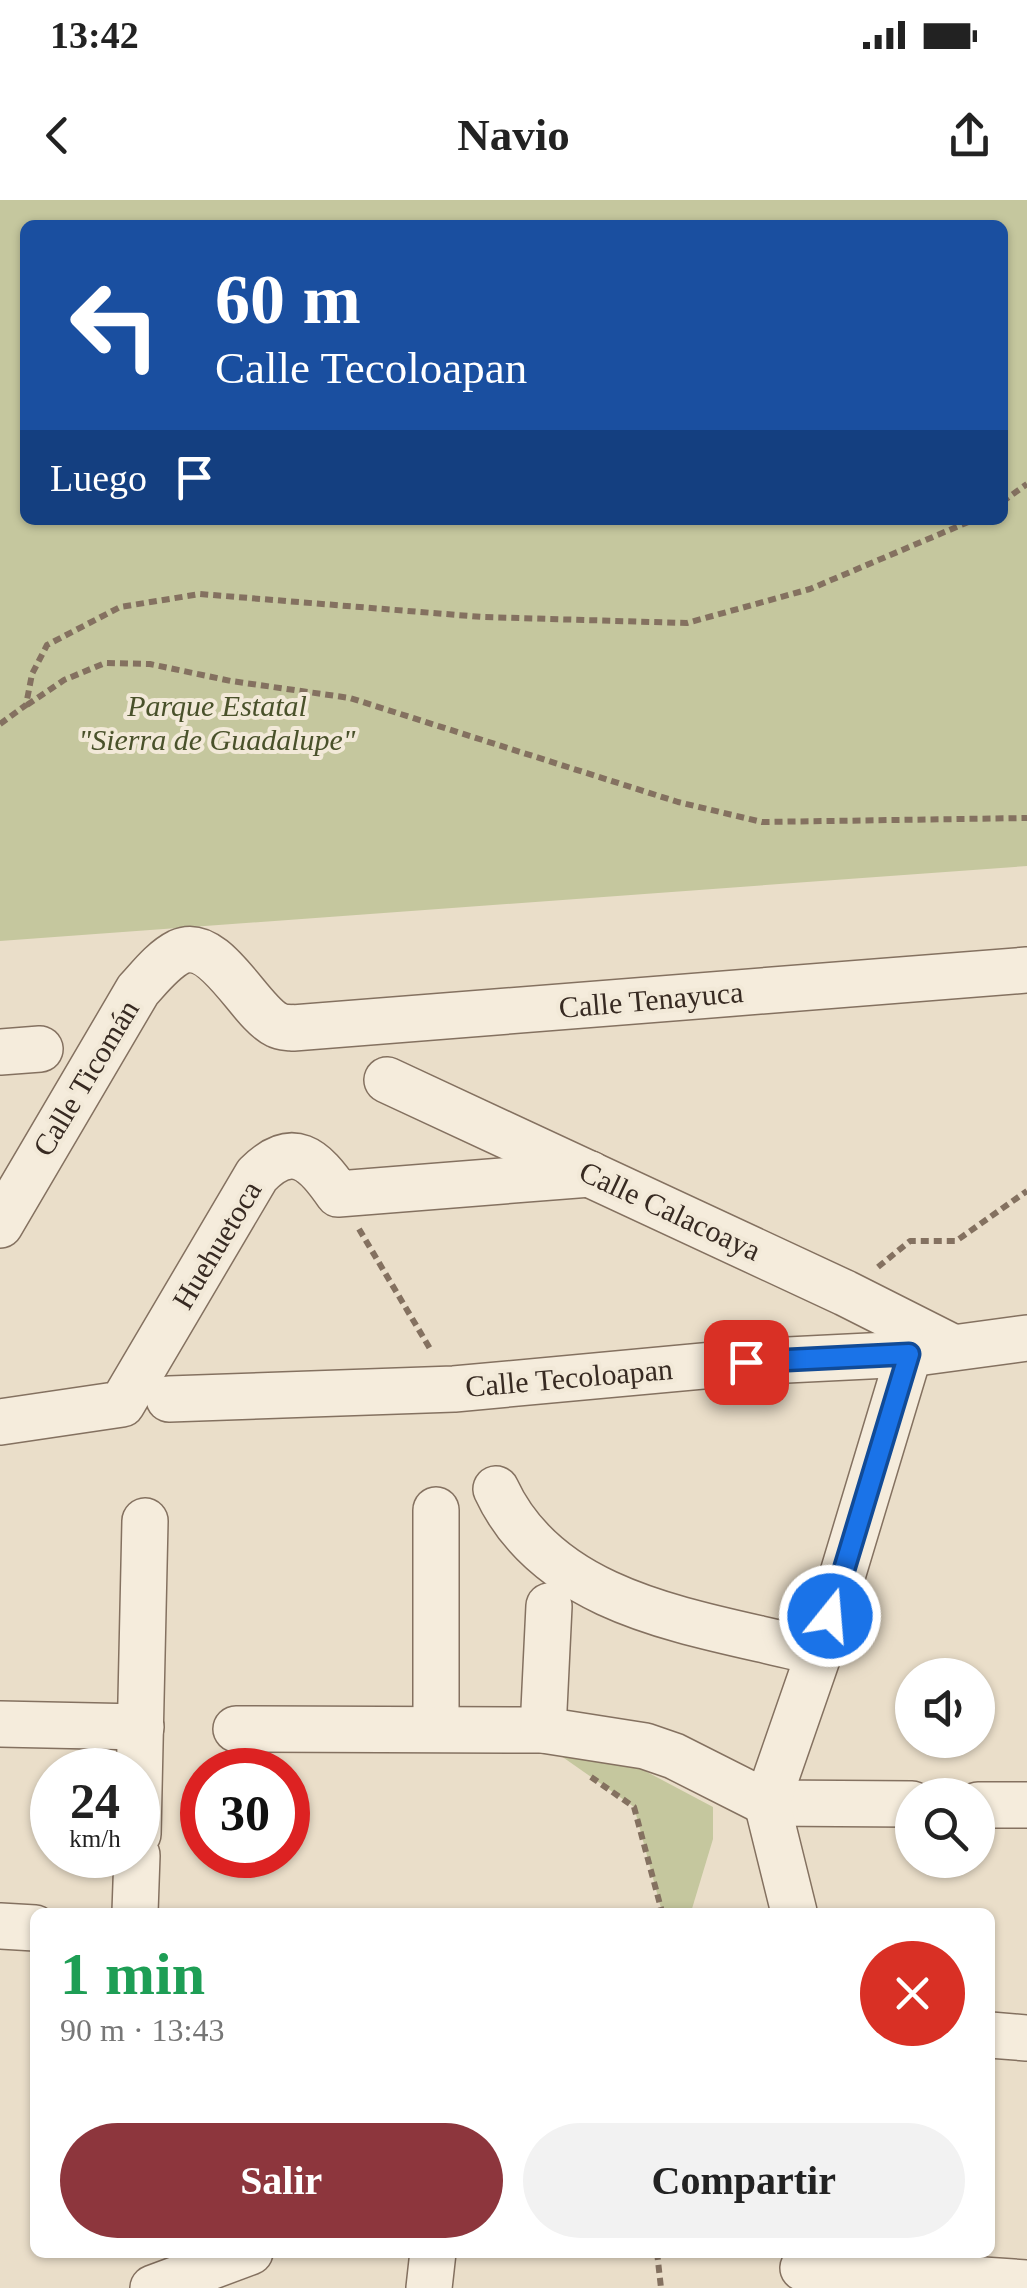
<!DOCTYPE html>
<html lang="es">
<head>
<meta charset="utf-8">
<style>
	body { margin:0; font-family:Georgia,serif; background:#f2f2f2; color:#222; height:100vh; display:flex; flex-direction:column; font-size:38px; white-space:nowrap }
	* { box-sizing:border-box; margin:0 }
	p { font-size:32px; color:#767676 }
	.icon { flex:none; width:55px; height:55px; fill:none; stroke:currentColor; stroke-width:2; stroke-linecap:round; stroke-linejoin:round }
	.map { position:relative; flex:1; overflow:hidden }
	.details { position:absolute; left:30px; top:1708px; width:965px; height:350px; display:flex; flex-direction:column; background:#fff; border-radius:15px; box-shadow:0 2px 8px #0004 }
	.details>* { flex:none }
	.banner { position:absolute; left:20px; top:20px; width:988px; height:305px; border-radius:15px; box-shadow:0 2px 8px #0004; background:#1a4fa0; color:#fff; overflow:hidden }
	.buttons { position:absolute; left:895px; top:1458px; display:grid; gap:20px }
	.buttons a { display:grid; place-items:center; width:100px; height:100px; border-radius:50%; background:#fff; box-shadow:0 2px 8px #0004; font-size:50px }
	.speed { position:absolute; left:30px; top:1548px; display:flex; gap:20px; font-size:50px; font-weight:700; text-align:center }
	.speed>* { display:grid; place-content:center; width:130px; height:130px; border-radius:50%; background:#fff; box-shadow:0 2px 8px #0004; line-height:1 }
	.speed small { font-size:25px; font-weight:400 }
	.speed .limit { border:15px solid #d22; background:#fff; color:#111 }
	.pin { position:absolute; display:grid; place-items:center; width:85px; height:85px; color:#fff; margin:-42px; border-radius:20px; box-shadow:0 5px 15px #0006 }
	.me { position:absolute; width:110px; margin:-55px; rotate:17deg; stroke-linejoin:round; filter:drop-shadow(0 0 8px #0008) }
	.turn { display:flex; align-items:center; gap:35px; height:210px; padding:0 30px; font-size:45px }
	.turn .icon { width:130px; height:130px; stroke-width:2.5 }
	.turn b { display:block; font-size:70px; line-height:85px }
	.then { display:flex; align-items:center; height:95px; padding:0 30px; background:#0003; gap:20px; font-size:38px }
	.round { display:grid; place-items:center; flex:none; width:105px; height:105px; border-radius:52px; background:#f2f2f2 }
	.headline { display:flex; align-items:center; justify-content:space-between; height:170px; padding:0 30px }
	h1 { font-size:60px; font-weight:700; line-height:75px; color:#1e9e55 }
	.button { display:flex; gap:20px; margin-top:auto; padding:20px 30px }
	.button a { flex:1; height:115px; border-radius:60px; background:#8d363d; color:#fff; font-size:40px; font-weight:700; line-height:115px; text-align:center }
	.button a+a { background:#f2f2f2; color:#222 }
	.status { display:flex; justify-content:space-between; align-items:center; height:70px; padding:0 50px; background:#fff; direction:ltr }
	.status svg { height:28px; fill:currentColor }
	header { display:flex; justify-content:space-between; align-items:center; height:130px; padding:0 30px; background:#fff; font-size:45px; font-weight:700 }
	.map>svg:first-child { display:block }
	.green { fill:#c5c79e; fill-rule:evenodd }
	.lines { fill:none; stroke-linecap:round; stroke-linejoin:round }
	.minor-casing { stroke:#847160; stroke-width:48 }
	.path { stroke:#847160; stroke-width:6; stroke-dasharray:8 5; stroke-linecap:butt }
	.minor { stroke:#f5ecdc; stroke-width:45 }
	.route-casing { stroke:#114b97; stroke-width:25 }
	.route { stroke:#1a73e8; stroke-width:18 }
	.labels { text-anchor:middle; stroke-width:8; stroke-linejoin:round; paint-order:stroke }
	.park-label { font-size:30px; font-style:italic; fill:#49512a; stroke:#f2e9d8 }
	.street-label { font-size:30px; fill:#372a22; stroke:#f2e9d8 }
</style>
</head>
<body>
<div class="status"><b>13:42</b><svg viewBox="0 0 49 12"><path d="M0 12V9h3v3zM5 12V6h3v6zM10 12V3h3v9zM15 12V0h3v12zM26 1h20v11H26zM47 4h2v5h-2z"/></svg></div>
<header><svg class="icon" aria-label="back" viewBox="0 0 24 24"><path d="M15 5l-7 7 7 7"/></svg>Navio<svg class="icon" aria-label="share" viewBox="0 0 24 24"><path d="M12 15V3M7 8l5-5 5 5M5 13v7h14v-7"/></svg></header>
<div class="map">
<svg width="1027" height="2088" viewBox="0 0 1027 2088">
	<rect width="100%" height="100%" fill="#eadec9"/>
	<!-- green -->
	<g class="green">
		<path d="M0,0H1027V666L0,741ZM25,25H1002V320H25Z"/>
		<polygon points="544,1544 615,1555 713,1607 713,1639 691,1712 662,1712 634,1607"/>
	</g>
	<g class="lines">
		<defs>
			<g id="minor">
				<polyline points="0,852 40,849"/>
				<polyline points="387,880 845,1093 950,1146"/>
				<path d="M0,1025L138,790C150,777 163,760 179,752C216,735 249,812 277,825C282,828 287,827 293,828L1027,770"/>
				<polyline points="169,1199 454,1189 746,1162 909,1154 1027,1138"/>
				<path d="M0,1222L122,1204L257,975C293,939 314,959 338,994L590,974"/>
				<path d="M496,1289C552,1410 705,1423 819,1453"/>
				<polyline points="436,1310 436,1527"/>
				<polyline points="0,1524 141,1527"/>
				<polyline points="236,1529 543,1530 645,1546 674,1556 767,1603 912,1604"/>
				<polyline points="543,1530 549,1406"/>
				<polyline points="978,1605 1027,1605"/>
				<polyline points="138,1634 145,1321"/>
				<polyline points="135,1712 137,1655"/>
				<polyline points="794,1712 767,1603 819,1453 909,1154"/>
				<polyline points="0,1726 35,1728"/>
				<polyline points="990,1835 1027,1838"/>
				<polyline points="803,2068 1027,2083"/>
				<polyline points="153,2088 250,2052"/>
				<polyline points="429,2088 433,2052"/>
			</g>
		</defs>
		<!-- minor casing -->
		<use href="#minor" class="minor-casing"/>
		<!-- path -->
		<g class="path">
			<polyline points="1002,302 1027,284"/>
			<polyline points="27,505 64,480 105,463 150,464 231,481 350,498 678,602 762,622 1027,618"/>
			<polyline points="0,524 26,505 32,474 47,445 120,407 200,394 482,417 687,423 810,389 973,320"/>
			<polyline points="359,1029 432,1152"/>
			<polyline points="878,1067 910,1041 956,1041 1027,991"/>
			<polyline points="591,1577 634,1607 662,1712"/>
			<polyline points="657,2052 661,2088"/>
		</g>
		<!-- minor -->
		<use href="#minor" class="minor"/>
	</g>
	<g class="lines">
		<defs>
			<polyline id="route" points="746,1162 909,1154 830,1416"/>
		</defs>
		<!-- route casing -->
		<use href="#route" class="route-casing"/>
		<!-- route -->
		<use href="#route" class="route"/>
	</g>
	<g class="labels">
		<!-- park labels -->
		<g class="park-label">
			<text x="217" y="516">Parque Estatal<tspan x="217" dy="34">"Sierra de Guadalupe"</tspan></text>
		</g>
		<!-- street labels -->
		<g class="street-label">
			<text transform="translate(651 800) rotate(-5)" y="10">Calle Tenayuca</text>
			<text transform="translate(86 878) rotate(-59)" y="10">Calle Ticomán</text>
			<text transform="translate(670 1011) rotate(25)" y="10">Calle Calacoaya</text>
			<text transform="translate(217 1045) rotate(-59)" y="10">Huehuetoca</text>
			<text transform="translate(569 1178) rotate(-5)" y="10">Calle Tecoloapan</text>
		</g>
	</g>
</svg>
<div class="buttons">
<a><svg class="icon" aria-label="sound" viewBox="0 0 24 24"><path d="M4 9h4l5-4v14l-5-4H4zM17 9q2 3 0 6"/></svg></a>
<a><svg class="icon" aria-label="search" viewBox="0 0 24 24"><circle cx="10" cy="10" r="6"/><path d="M15 15l6 6"/></svg></a>
</div>
<div class="speed"><div>24<small>km/h</small></div><div class="limit">30</div></div>
<div class="pin" style="left:746px;top:1162px;background:#d93025"><svg class="icon" aria-label="arrive" viewBox="0 0 24 24"><path d="M6 21V4h12l-3 4 3 4H6"/></svg></div>
<svg class="me" style="left:830px;top:1416px" viewBox="-20 -20 40 40"><circle r="17" fill="#1a73e8" stroke="#fff" stroke-width="3"/><path d="M0-11L8 9 0 5-8 9z" fill="#fff"/></svg>
<div class="banner">
<div class="turn"><svg class="icon" aria-label="left" viewBox="0 0 24 24"><path d="M17 20v-9H6M10 6l-5 5 5 5"/></svg><div><b>60 m</b>Calle Tecoloapan</div></div>
<div class="then">Luego<svg class="icon" aria-label="arrive" viewBox="0 0 24 24"><path d="M6 21V4h12l-3 4 3 4H6"/></svg></div>
</div>
<section class="details">
<div class="headline"><div><h1>1 min</h1><p>90 m · 13:43</p></div><a class="round" style="background:#d93025;color:#fff"><svg class="icon" aria-label="close" viewBox="0 0 24 24"><path d="M6 6l12 12M18 6L6 18"/></svg></a></div>
<div class="button"><a>Salir</a><a>Compartir</a></div>
</section>
</div>
</body>
</html>
